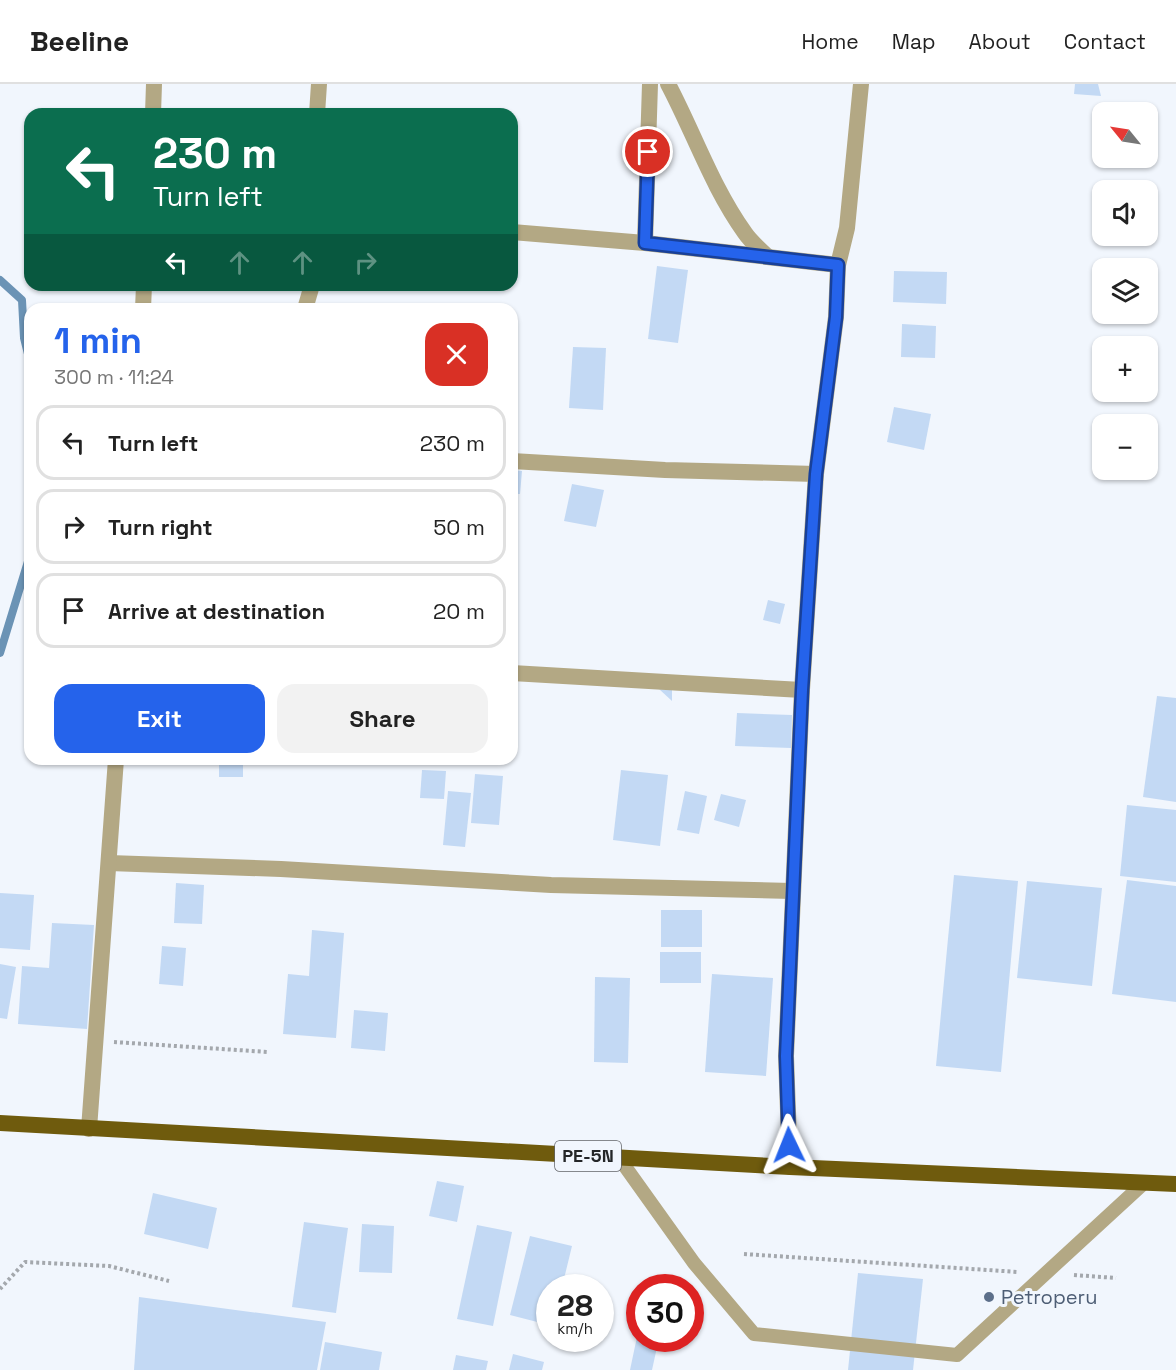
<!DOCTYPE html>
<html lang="en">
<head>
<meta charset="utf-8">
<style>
	body { margin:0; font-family:"Space Grotesk",sans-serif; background:#f2f2f2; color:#222; height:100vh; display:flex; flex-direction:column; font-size:22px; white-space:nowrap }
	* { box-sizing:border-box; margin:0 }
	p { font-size:20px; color:#767676 }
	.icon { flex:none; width:33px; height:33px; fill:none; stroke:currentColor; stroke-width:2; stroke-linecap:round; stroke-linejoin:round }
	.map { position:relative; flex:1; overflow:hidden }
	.details { position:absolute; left:24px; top:219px; width:494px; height:462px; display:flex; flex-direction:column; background:#fff; border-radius:18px; box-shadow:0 2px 4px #0004 }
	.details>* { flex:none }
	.top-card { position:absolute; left:24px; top:24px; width:494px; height:183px; border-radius:18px; box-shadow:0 2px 4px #0004; background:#0b6e4f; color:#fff; overflow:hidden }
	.needle { width:39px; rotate:300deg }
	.tools { position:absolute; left:1092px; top:18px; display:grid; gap:12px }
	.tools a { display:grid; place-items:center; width:66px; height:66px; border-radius:12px; background:#fff; box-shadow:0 2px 4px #0004; font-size:30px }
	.speed { position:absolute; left:536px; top:1190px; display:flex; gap:12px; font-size:30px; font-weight:700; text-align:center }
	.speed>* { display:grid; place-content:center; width:78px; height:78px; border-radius:50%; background:#fff; box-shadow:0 2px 4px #0004; line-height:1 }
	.speed small { font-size:15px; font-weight:400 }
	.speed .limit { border:9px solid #d22; background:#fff; color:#111 }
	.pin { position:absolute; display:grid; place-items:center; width:51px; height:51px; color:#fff; margin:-26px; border:3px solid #fff; border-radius:50%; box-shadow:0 2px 6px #0007 }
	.me { position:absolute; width:66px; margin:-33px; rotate:358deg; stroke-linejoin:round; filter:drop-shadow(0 0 4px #0008) }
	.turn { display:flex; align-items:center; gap:21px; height:126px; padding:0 30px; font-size:27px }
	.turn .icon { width:78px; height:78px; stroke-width:2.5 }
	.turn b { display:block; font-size:42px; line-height:51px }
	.lanes { display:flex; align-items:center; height:57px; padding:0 30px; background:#0003; justify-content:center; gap:30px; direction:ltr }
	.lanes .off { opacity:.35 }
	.round { display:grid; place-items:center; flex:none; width:63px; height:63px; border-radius:18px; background:#f2f2f2 }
	.overview { display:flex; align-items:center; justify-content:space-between; height:102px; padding:0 30px }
	h1 { font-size:36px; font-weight:800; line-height:45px; color:#2563eb }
	.cta { display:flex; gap:12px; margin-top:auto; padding:12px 30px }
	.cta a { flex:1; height:69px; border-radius:18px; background:#2563eb; color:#fff; font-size:24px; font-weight:800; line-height:69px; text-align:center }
	.cta a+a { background:#f2f2f2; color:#222 }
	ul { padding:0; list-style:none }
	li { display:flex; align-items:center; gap:18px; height:75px; margin:0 12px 9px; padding:0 18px; border:3px solid #e0e0e0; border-radius:18px }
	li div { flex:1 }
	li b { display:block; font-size:22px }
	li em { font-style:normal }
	header { display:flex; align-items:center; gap:36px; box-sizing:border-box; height:84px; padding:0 30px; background:#fff; border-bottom:2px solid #e0e0e0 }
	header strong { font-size:28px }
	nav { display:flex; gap:33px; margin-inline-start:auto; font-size:21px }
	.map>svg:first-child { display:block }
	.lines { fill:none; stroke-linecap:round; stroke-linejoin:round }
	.stream { stroke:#6b93b5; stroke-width:8 }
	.building { fill:#c3d9f4 }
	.path { stroke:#a4a8ad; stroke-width:4; stroke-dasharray:3 3; stroke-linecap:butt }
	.service { stroke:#b3a884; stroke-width:14 }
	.minor { stroke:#b3a884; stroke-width:16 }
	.trunk { stroke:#6f5b0d; stroke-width:16 }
	.route-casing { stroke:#184099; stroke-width:15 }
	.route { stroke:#2563eb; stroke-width:10 }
	.service-dot { fill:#5c6f8a; stroke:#f1f6fd; stroke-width:2 }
	.labels { text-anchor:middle; stroke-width:6; stroke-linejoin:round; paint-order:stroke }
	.shield { fill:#f1f6fd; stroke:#626468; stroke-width:1.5 }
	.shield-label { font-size:18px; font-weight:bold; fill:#242628 }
	.service-label { font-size:20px; fill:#4e5e75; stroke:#f1f6fd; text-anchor:start }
</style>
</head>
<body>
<header>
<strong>Beeline</strong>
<nav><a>Home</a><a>Map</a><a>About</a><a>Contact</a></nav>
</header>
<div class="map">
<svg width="1176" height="1286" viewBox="0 0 1176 1286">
	<rect width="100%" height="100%" fill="#f1f6fd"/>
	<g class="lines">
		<!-- stream -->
		<g class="stream">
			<polyline points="0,196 22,216 24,254 30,278"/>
			<polyline points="0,569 30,471"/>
		</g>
	</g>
	<!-- building -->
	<g class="building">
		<polygon points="1075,0 1098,0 1101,12 1074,10"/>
		<polygon points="657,182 688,186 678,259 648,255"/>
		<polygon points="894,187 947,188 946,220 893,218"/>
		<polygon points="902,240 936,242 935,274 901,273"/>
		<polygon points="573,263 606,264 603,326 569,324"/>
		<polygon points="894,323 931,330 924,366 887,358"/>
		<polygon points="512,386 522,387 520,410 512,410"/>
		<polygon points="572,400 604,406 596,443 564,437"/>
		<polygon points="512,415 518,416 514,466 512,464"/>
		<polygon points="768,516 785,520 780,540 763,536"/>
		<polygon points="659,605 672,606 672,617"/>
		<polygon points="1157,612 1176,614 1176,718 1143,713"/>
		<polygon points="737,629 792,631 791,664 735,662"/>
		<rect x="219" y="675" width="24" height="18"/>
		<polygon points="422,686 446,687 444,715 420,714"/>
		<polygon points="621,686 668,691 660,762 613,756"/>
		<polygon points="475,690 503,692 499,741 471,739"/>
		<polygon points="448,707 471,709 465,763 443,761"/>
		<polygon points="685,707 707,712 699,750 677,746"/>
		<polygon points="721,710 746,716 739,743 714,736"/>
		<polygon points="1127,721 1176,726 1176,798 1120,792"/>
		<polygon points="954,791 1018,797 1001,988 936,982"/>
		<polygon points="1127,796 1176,802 1176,918 1112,910"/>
		<polygon points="1027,797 1102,804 1092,902 1017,894"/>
		<polygon points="176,799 204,801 202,840 174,839"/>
		<polygon points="0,809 34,811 30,866 0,864"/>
		<rect x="661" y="826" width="41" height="37"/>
		<polygon points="52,839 94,841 87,945 18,940 22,882 49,884"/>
		<polygon points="312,846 344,849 336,954 283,950 288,890 309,892"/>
		<polygon points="162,862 186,864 183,902 159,900"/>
		<rect x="660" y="868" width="41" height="31"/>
		<polygon points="0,880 16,883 7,935 0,934"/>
		<polygon points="712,890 773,894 766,992 705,988"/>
		<polygon points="595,893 630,894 628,979 594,978"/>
		<polygon points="354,926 388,929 385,967 351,964"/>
		<polygon points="437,1097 464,1102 457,1138 429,1132"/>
		<polygon points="153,1109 217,1124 208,1165 144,1150"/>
		<polygon points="304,1138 348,1144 336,1229 292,1223"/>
		<polygon points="362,1140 394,1142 392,1189 359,1188"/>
		<polygon points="477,1141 512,1148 493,1242 457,1235"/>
		<polygon points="530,1152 572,1162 562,1203 549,1203 549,1241 510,1231"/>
		<polygon points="858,1189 923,1195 913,1286 848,1286"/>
		<polygon points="139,1213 326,1238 317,1286 134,1286"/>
		<polygon points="638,1248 639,1254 659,1254 652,1286 630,1286"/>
		<polygon points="325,1258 382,1268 379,1286 320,1286"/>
		<polygon points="513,1270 544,1278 542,1286 509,1286"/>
		<polygon points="456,1271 488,1277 486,1286 453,1286"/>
	</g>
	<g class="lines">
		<!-- path -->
		<g class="path">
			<polyline points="114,958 268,968"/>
			<polyline points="744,1170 1018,1188"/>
			<polyline points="1074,1191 1116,1194"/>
			<polyline points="0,1205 25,1178 109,1182 169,1197"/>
		</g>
		<!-- service -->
		<polyline class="service" points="619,1074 694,1179 754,1250 957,1271 1145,1098"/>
		<!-- minor -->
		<g class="minor">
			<path d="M668,0C694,49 712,103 745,149C751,158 760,165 768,173"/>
			<polyline points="153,30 154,0"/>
			<polyline points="317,30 319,0"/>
			<polyline points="512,148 645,159 838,181"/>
			<polyline points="645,159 650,0"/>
			<polyline points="143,225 144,201"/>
			<polyline points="305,225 312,201"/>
			<polyline points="512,377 665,386 816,390"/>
			<polyline points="512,589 802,606"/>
			<polyline points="109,779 281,785 551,801 792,807"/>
			<polyline points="89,1045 116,675"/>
			<polyline points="790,1083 786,972 802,606 816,390 836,233 838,181 847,144 861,0"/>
		</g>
		<!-- trunk -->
		<polyline class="trunk" points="0,1039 790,1083 1176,1100"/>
	</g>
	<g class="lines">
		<defs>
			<polyline id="route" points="648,68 645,159 838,181 836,233 816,390 802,606 786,972 789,1061"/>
		</defs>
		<!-- route casing -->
		<use href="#route" class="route-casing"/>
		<!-- route -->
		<use href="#route" class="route"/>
	</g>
	<!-- markers -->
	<circle class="service-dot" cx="989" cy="1213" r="6"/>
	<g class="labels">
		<!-- shield labels -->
		<rect class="shield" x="555" y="1057" width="66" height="30" rx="4.5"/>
		<g class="shield-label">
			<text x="588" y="1078">PE-5N</text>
		</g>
		<!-- service labels -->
		<g class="service-label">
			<text x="1001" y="1220">Petroperu</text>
		</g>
	</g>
</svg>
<div class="tools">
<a><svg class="needle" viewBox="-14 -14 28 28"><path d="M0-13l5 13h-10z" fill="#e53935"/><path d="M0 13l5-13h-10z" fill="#767676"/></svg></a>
<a><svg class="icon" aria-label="sound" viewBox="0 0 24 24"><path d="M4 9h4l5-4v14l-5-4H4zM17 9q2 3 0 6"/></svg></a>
<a><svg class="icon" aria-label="layers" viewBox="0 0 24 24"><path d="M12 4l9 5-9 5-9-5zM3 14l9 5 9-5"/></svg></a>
<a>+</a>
<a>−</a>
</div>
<div class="speed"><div>28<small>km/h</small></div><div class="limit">30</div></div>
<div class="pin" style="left:648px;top:68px;background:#d93025"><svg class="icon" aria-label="arrive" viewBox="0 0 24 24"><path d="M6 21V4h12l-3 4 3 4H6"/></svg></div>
<svg class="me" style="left:789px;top:1061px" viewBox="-20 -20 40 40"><path d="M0-17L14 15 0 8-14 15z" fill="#2563eb" stroke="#fff" stroke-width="4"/></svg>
<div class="top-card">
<div class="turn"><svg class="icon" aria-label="left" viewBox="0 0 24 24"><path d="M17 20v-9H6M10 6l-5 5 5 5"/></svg><div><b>230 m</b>Turn left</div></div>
<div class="lanes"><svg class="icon" aria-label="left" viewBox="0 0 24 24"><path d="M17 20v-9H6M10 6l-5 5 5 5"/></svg><svg class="icon off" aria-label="ahead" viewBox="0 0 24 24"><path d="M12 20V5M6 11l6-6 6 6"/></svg><svg class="icon off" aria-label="ahead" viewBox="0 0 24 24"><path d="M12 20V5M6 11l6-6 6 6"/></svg><svg class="icon off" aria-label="right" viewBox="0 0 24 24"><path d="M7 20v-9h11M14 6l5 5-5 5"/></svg></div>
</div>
<section class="details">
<div class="overview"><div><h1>1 min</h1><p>300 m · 11:24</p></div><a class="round" style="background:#d93025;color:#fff"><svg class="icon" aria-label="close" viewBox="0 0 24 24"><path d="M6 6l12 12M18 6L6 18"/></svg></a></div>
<ul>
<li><svg class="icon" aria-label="left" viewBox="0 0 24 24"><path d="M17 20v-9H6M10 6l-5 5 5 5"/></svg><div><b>Turn left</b></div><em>230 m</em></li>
<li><svg class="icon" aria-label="right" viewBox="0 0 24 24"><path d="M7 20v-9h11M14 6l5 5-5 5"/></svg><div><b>Turn right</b></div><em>50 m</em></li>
<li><svg class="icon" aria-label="arrive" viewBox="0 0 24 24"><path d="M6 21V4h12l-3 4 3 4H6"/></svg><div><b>Arrive at destination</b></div><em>20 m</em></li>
</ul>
<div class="cta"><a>Exit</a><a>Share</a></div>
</section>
</div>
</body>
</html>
